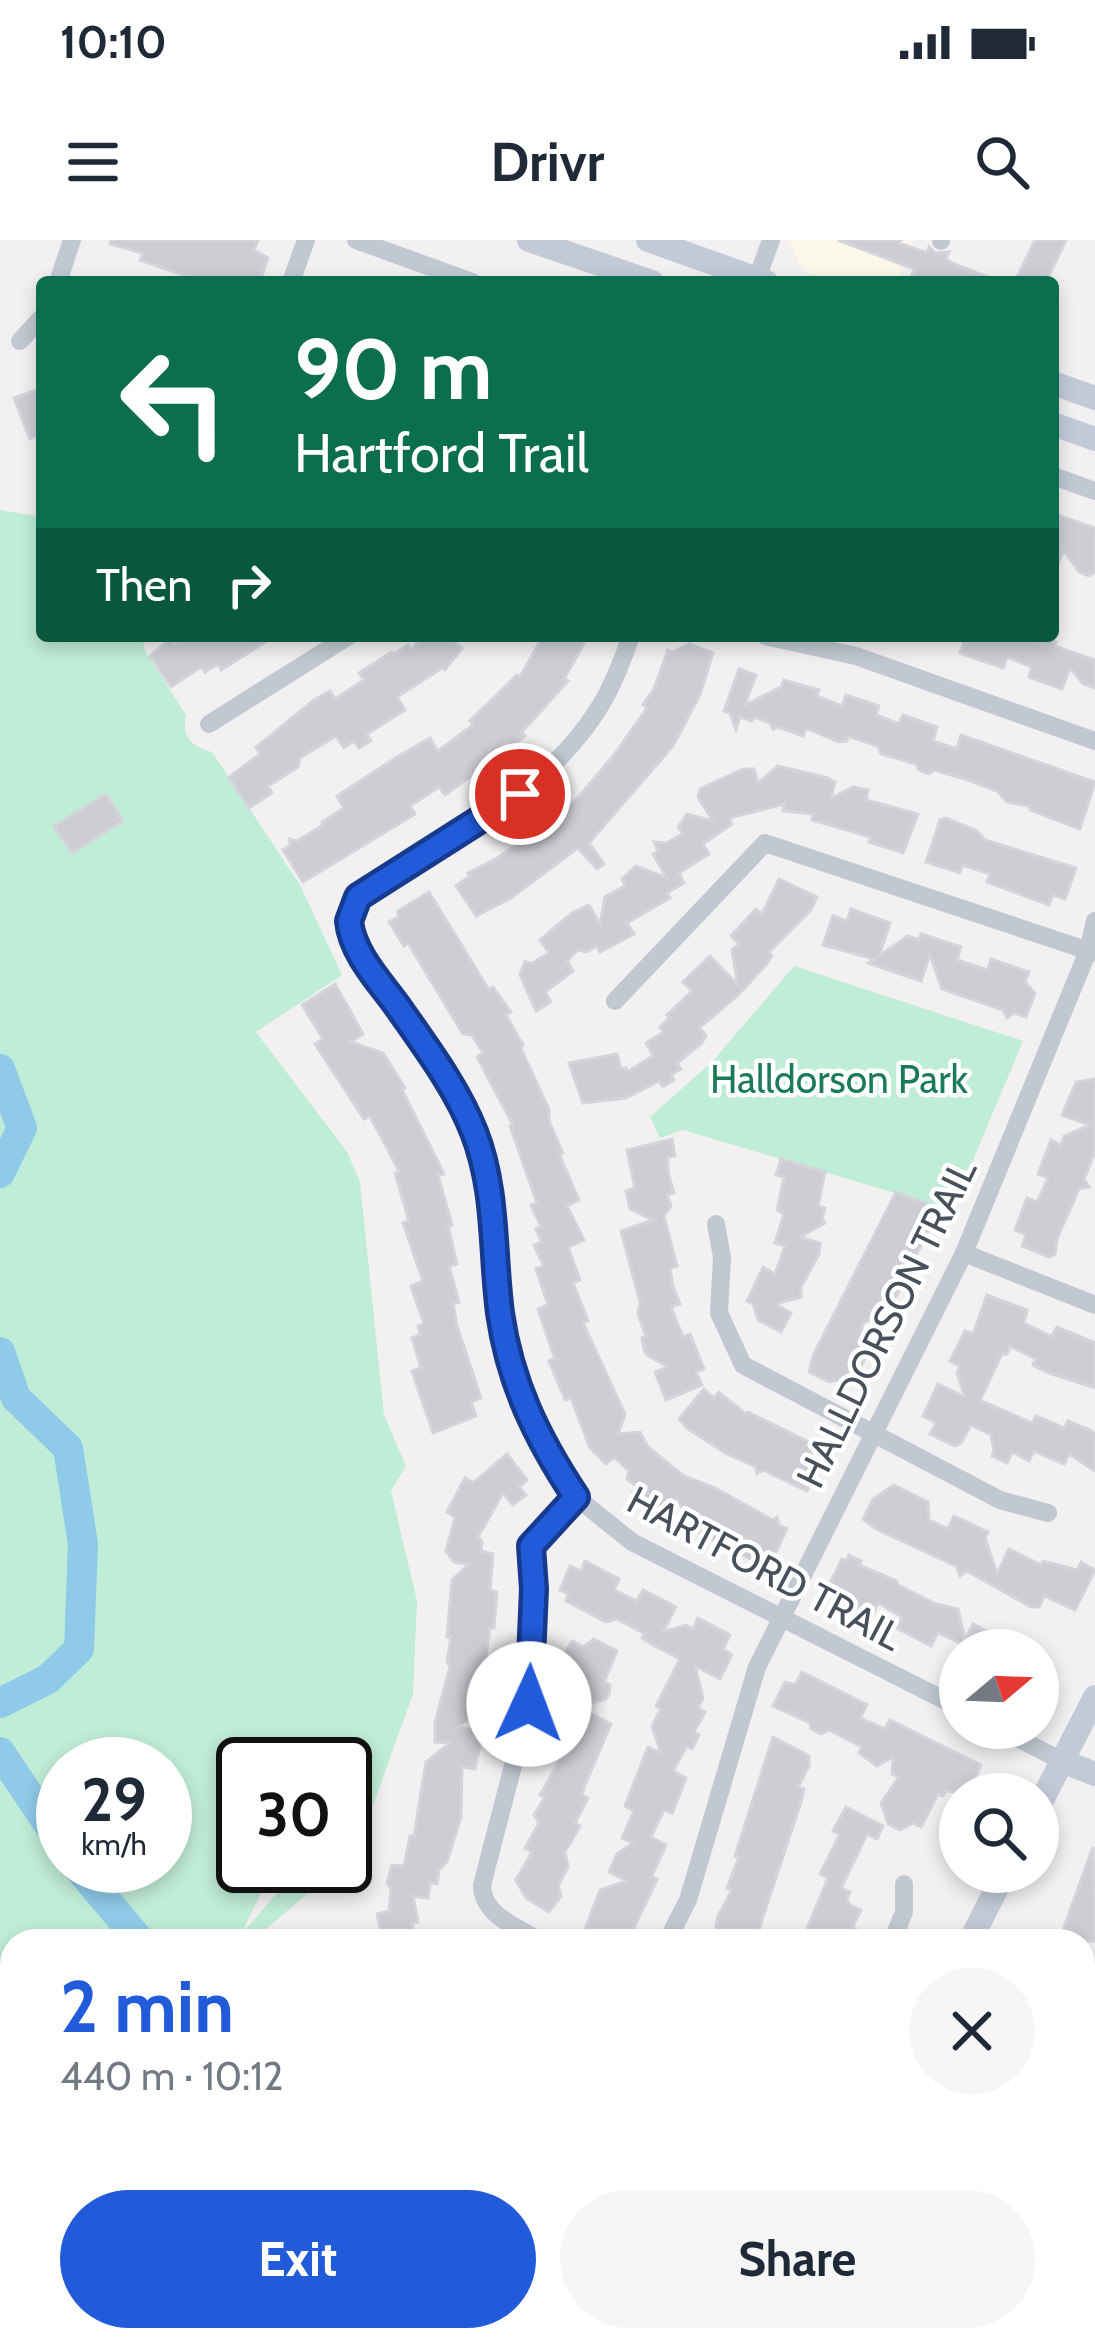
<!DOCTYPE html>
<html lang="en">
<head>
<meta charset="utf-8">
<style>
	body { margin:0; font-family:Cabin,sans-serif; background:#f6f6f7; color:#1f2937; height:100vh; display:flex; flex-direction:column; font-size:45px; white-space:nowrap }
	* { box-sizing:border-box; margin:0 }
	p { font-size:39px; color:#747a83 }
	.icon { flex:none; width:66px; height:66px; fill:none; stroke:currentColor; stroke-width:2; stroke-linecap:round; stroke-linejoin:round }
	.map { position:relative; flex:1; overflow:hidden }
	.side { position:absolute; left:0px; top:1689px; width:1095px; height:423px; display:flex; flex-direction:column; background:#fff; border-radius:36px 36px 0 0; box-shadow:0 6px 18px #0003 }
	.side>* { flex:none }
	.banner { position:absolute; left:36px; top:36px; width:1023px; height:366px; border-radius:12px; box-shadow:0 6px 18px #0003; background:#0b6e4f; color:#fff; overflow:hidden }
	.needle { width:78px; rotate:71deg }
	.buttons { position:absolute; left:939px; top:1389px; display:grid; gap:24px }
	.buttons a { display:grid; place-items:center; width:120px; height:120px; border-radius:50%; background:#fff; box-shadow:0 6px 18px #0003; font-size:60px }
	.speed { position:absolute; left:36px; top:1497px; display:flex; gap:24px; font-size:60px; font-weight:700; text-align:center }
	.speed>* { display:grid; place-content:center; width:156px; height:156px; border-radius:50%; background:#fff; box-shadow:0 6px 18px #0003; line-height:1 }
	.speed small { font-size:30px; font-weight:400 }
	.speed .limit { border:6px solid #111; border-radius:18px; background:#fff; color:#111 }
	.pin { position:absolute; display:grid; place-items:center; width:102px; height:102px; color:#fff; margin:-51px; border:6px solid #fff; border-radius:50%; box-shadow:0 3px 12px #0007 }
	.me { position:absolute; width:132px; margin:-66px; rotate:2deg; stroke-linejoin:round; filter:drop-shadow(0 0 9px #0008) }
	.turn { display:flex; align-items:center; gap:42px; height:252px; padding:0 60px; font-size:54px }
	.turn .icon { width:156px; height:156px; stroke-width:2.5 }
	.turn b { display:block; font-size:84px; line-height:102px }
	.then { display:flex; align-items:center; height:114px; padding:0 60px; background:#0003; gap:24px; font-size:45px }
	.round { display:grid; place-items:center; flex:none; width:126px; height:126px; border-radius:63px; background:#f6f6f7 }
	.overview { display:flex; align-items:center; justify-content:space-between; height:204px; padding:0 60px }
	h1 { font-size:72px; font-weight:800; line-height:90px; color:#225bda }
	.button { display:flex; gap:24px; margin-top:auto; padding:24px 60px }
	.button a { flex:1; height:138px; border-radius:72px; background:#225bda; color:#fff; font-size:48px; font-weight:800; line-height:138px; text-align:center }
	.button a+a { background:#f6f6f7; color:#1f2937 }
	.status { display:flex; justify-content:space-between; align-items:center; height:84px; padding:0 60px; background:#fff; direction:ltr }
	.status svg { height:33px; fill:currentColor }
	header { display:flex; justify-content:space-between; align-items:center; height:156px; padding:0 60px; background:#fff; font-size:54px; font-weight:800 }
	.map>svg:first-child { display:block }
	.commercial { fill:#fbf8ea }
	.green { fill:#c0edd7; fill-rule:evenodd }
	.water { fill:#8fcae8 }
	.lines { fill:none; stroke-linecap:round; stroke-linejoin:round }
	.river { stroke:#8fcae8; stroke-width:30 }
	.building { fill:#cdced4; stroke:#d4d5db; stroke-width:3 }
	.street { stroke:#c1c8d1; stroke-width:18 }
	.secondary { stroke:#c3cad7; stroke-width:24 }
	.route-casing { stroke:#163b8e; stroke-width:30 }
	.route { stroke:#225bda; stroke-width:21 }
	.labels { text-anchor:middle; stroke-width:9; stroke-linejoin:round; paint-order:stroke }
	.park-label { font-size:39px; fill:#1c7b57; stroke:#fff }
	.street-label { font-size:39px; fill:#48505c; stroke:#fff }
</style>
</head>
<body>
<div class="status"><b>10:10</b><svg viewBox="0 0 49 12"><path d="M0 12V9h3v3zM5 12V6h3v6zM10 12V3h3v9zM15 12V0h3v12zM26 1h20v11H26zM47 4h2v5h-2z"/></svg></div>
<header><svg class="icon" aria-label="menu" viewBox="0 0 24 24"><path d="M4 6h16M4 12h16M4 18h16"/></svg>Drivr<svg class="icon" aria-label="search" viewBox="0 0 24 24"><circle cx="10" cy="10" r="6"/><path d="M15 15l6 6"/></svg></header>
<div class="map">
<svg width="1095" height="2110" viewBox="0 0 1095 2110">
	<rect width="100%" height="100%" fill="#f2f0f0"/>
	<!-- commercial -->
	<polygon class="commercial" points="789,0 914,0 898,42 833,42 802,30"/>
	<!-- green -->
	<g class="green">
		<path d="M0,270L42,277V396H142L145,411L186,475C181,497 192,507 212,512L300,645L342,735L256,792L347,912L360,942L384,1175L406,1226L391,1251L417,1361L413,1454L356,1612L345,1621V1524H243V1626H286L266,1643L240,1696L300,1626H340L267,1688L265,1699L269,1701H12V2100H726L721,2110H0ZM63,1524H165V1626H63Z"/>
		<polygon points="794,726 1023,801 952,970 683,890 660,898 650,877 712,822"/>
		<polygon points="1083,1833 1095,1833 1095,1919 1083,1920"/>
		<polygon points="1083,1941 1095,1945 1095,2110 937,2110 951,2100 1083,2100"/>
		<polygon points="813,2100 909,2100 894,2110 808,2110"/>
	</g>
	<!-- water -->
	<g class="water">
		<polygon points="0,1877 12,1879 12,1997 0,1990"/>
		<polygon points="173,2100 269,2100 282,2110 184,2110"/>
	</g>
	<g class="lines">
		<!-- river -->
		<g class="river">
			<polyline points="0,829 22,888 0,933"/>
			<polyline points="0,1112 16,1158 68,1208 83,1304 79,1409 48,1439 0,1463"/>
			<polyline points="0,1512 63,1606"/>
			<polyline points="77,1626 140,1701"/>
			<polyline points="0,1991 12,2000"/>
		</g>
	</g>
	<!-- building -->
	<g class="building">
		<polygon points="111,0 258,0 254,10 268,18 260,42 203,42 140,20 143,13 110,4"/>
		<polygon points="838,0 901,0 899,3 927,13 929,7 935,13 949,12 946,19 952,23 1000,42 924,42 911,37 914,29"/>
		<polygon points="1035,0 1066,0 1046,42 1015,42"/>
		<polygon points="42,148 42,194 30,199 14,158"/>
		<polygon points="1060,276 1095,288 1095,332 1089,336 1079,332 1064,311 1053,335 1053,282 1057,283"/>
		<polygon points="188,396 275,396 221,430 218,424 205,432 201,427 171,447 150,416 171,398 175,404"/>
		<polygon points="423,396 446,396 462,408 445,430 442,428 397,457 405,470 367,494 371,501 359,508 354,501 344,508 336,496 300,518 298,527 268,546 272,553 249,568 229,537 260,514 256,507 314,460 330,451 335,459 364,440 359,433 392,412 394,414 408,405 411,410"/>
		<polygon points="543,396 588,396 564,439 568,441 522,492 525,496 511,507 507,502 489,518 494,525 484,532 481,529 445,555 439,547 410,566 415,574 303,642 283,610 290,605 290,599 297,601 323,585 322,582 344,568 337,556 397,517 430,498 438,511 473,485 470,481 517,435 520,437"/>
		<polygon points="966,396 1046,396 1056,402 1055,406 1095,420 1095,448 1083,444 1070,428 1062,449 1029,437 1032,427 1007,417 1003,428 960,413"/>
		<polygon points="689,404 713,413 700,455 673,506 589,603 604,624 597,629 578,608 511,658 476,676 456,646 470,636 468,633 499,617 575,561 614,515 647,468 643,465 654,449 668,410 673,412"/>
		<polygon points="739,429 756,435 745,465 781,447 784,440 819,450 816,456 842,466 846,455 879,466 876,475 899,484 903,475 937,487 933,501 957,509 961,495 1095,542 1080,589 1030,570 1029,566 1007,562 997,551 965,539 934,530 929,534 919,530 916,524 881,514 878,506 848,496 847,501 839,502 806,488 803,496 778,487 773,489 770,483 754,477 752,481 740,477 736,489 730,473 724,471"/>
		<polygon points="778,526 828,538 835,542 831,558 853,547 868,550 866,560 918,574 903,613 869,602 871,597 812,580 813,574 783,571 784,564 729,578 732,584 703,604 709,614 679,633 684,643 667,653 670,658 627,683 634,694 619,702 600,712 596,706 587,712 578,710 567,721 573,731 545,752 551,762 536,771 520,735 525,722 532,723 549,713 540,700 546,695 572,673 589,665 600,684 605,657 625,646 622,639 636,626 667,638 653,614 658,611 654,602 666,603 683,594 678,587 687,574 713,581 698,557 700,549 743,529 754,529 758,543"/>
		<polygon points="106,554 123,581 72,613 54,586"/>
		<polygon points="946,578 977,591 985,600 1076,628 1065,659 1053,655 1049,665 987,642 990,634 963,625 960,633 926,622 940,580"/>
		<polygon points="779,639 817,657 811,670 769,712 772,716 766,725 737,756 699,788 706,795 702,803 677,823 681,829 671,835 674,840 663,847 659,841 626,858 583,863 569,823 617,814 621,829 626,828 627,832 653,816 646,803 664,792 660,787 670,777 667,775 692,751 683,742 710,716 738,745 732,710 739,704 731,696 756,669 762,674"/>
		<polygon points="429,652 489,750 493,747 511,772 506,775 523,805 520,807 549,869 549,881 563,913 560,914 562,921 579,960 567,966 584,1000 568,1007 580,1040 573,1043 588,1081 583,1083 625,1174 618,1194 640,1192 648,1207 684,1236 713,1247 773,1280 777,1277 779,1285 787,1289 773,1318 761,1312 756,1322 695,1291 698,1284 687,1279 677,1257 667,1275 642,1261 632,1253 637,1247 627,1239 629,1231 614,1217 606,1224 590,1208 571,1158 565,1160 549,1121 555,1119 538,1069 548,1065 536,1029 544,1026 534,1005 542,1002 536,989 541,987 531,965 537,963 510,886 513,885 477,817 483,813 472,795 463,794 408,703 404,706 389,682 398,677 398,671"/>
		<polygon points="851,669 890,683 879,716 908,696 919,700 921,694 961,707 957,720 988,730 991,719 1029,732 1025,742 1035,753 1026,777 1014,773 1007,778 1003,770 942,749 930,715 921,741 868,723 874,719 823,705 833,676 847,681"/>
		<polygon points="335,744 363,794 351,802 383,813 405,848 402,850 444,934 438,935 452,985 448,986 457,1024 449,1026 459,1062 453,1064 457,1086 481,1158 471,1162 476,1176 433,1193 412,1131 421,1128 412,1098 420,1095 418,1086 424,1084 411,1046 423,1041 403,983 409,981 395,933 399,931 370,876 364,879 315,804 323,799 302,765"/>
		<polygon points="1095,839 1095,912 1084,939 1089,947 1079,949 1057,999 1055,1014 1049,1017 1022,1006 1026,995 1015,990 1027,958 1037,962 1048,938 1038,934 1051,900 1061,905 1064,896 1090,885 1062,875 1076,842"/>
		<polygon points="672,899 675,916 668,917 668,933 674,953 667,955 671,966 664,976 677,1026 670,1028 672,1043 680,1064 671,1067 683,1097 690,1094 704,1129 696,1132 702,1145 666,1160 655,1132 668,1127 647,1115 644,1109 642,1098 646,1096 638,1074 640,1062 621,991 653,980 630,969 626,951 635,948 627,910"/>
		<polygon points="781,919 825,932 818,966 825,968 822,978 825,983 800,997 820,1003 819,1014 801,1047 801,1057 775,1064 791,1073 781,1092 758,1080 753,1064 747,1061 763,1027 775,1034 785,1006 775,1003 784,974 777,970 784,937 776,935"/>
		<polygon points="896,952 939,968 915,1018 908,1015 892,1043 901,1047 883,1080 876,1076 862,1084 863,1102 871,1107 855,1137 829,1142 809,1132 813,1116"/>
		<polygon points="987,1055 1027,1070 1024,1083 1048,1095 1052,1096 1057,1087 1095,1103 1095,1148 1049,1133 1033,1125 1036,1119 1010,1106 1007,1114 1002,1114 980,1160 1032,1183 1036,1176 1064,1188 1068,1181 1090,1190 1095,1194 1095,1231 1069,1214 1064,1224 1034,1211 1029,1221 1012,1212 1007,1223 992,1216 994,1210 991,1195 971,1185 961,1203 955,1206 930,1194 936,1183 923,1176 938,1144 965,1157 957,1133 960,1126 950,1121 965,1091 973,1094"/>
		<polygon points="704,1149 714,1158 719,1152 747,1175 748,1172 815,1205 811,1215 819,1227 807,1251 763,1230 757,1234 756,1227 725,1213 687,1188 679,1179"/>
		<polygon points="507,1214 527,1240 519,1247 526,1255 513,1265 503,1253 478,1297 482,1302 481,1311 493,1314 490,1350 497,1352 494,1388 490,1388 486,1416 487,1421 494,1422 490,1459 483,1458 482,1470 457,1487 483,1492 475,1529 462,1527 461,1577 447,1622 439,1630 437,1644 430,1643 428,1658 413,1656 418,1682 412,1683 416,1701 383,1701 377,1674 389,1671 391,1649 387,1643 392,1625 404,1626 410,1596 414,1596 426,1522 450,1503 435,1502 435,1483 450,1426 447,1422 451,1397 447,1397 452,1340 469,1324 454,1322 446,1311 455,1277 447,1272 465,1238 473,1243"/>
		<polygon points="894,1245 928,1262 929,1280 948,1289 954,1276 988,1292 985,1298 997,1334 1009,1309 1041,1325 1043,1321 1077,1330 1081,1322 1095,1330 1075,1370 1044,1356 1039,1367 1031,1367 967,1331 960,1336 956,1326 876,1289 863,1279 873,1259"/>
		<polygon points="849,1315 861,1321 859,1325 897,1341 898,1345 936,1364 958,1369 965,1400 973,1384 989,1392 998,1390 1034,1410 960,1410 963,1404 938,1393 931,1406 897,1388 902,1377 878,1363 872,1377 836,1361 842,1349 830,1343 842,1319 846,1321"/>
		<polygon points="585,1321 619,1339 614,1350 637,1361 643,1350 676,1367 663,1392 686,1385 693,1389 698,1378 730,1395 723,1409 732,1415 720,1439 695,1426 703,1458 698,1468 705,1472 694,1492 699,1495 692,1509 687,1506 673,1531 686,1538 672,1573 664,1570 651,1597 666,1605 652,1636 657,1639 628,1701 596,1701 583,1695 600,1650 627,1641 609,1632 617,1614 633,1603 622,1598 634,1571 625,1566 648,1507 661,1513 652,1486 661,1469 656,1466 680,1419 651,1404 642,1398 645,1394 617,1379 606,1382 566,1361 568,1354 560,1350 570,1326 581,1331"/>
		<polygon points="594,1399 617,1411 604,1442 610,1445 609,1454 606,1459 578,1467 611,1484 585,1545 582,1555 588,1558 575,1583 580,1586 565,1612 568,1627 558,1646 561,1656 549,1672 526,1658 516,1640 532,1612 525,1608 539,1583 534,1575 545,1557 540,1555 561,1518 553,1509 574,1460 569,1443 564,1439 574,1421 564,1415 572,1401 583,1407"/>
		<polygon points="802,1432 867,1465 860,1478 885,1489 890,1480 981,1525 975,1538 985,1544 980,1554 946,1551 943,1556 938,1554 921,1587 913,1583 900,1590 888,1584 881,1563 899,1537 892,1534 893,1517 877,1526 859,1513 862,1507 829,1490 821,1494 811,1489 810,1483 773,1466 785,1442 795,1445"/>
		<polygon points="773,1497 809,1516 809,1526 798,1547 804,1549 801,1562 762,1680 759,1692 762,1701 713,1701 718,1676 732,1650 727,1648 739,1617 735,1616"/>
		<polygon points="846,1567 883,1586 877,1599 867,1594 841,1648 850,1652 847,1659 850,1665 861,1670 852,1688 857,1690 852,1701 802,1701 828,1638 820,1634 840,1594 833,1591"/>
		<polygon points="1093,1607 1095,1701 1059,1701"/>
	</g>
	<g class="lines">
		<!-- street -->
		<g class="street">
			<polyline points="356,0 472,42"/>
			<polyline points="941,1 941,0"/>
			<polyline points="58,42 72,0"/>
			<polyline points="291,42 306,0"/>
			<polyline points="756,42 771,0"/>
			<polyline points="20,101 42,77"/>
			<polyline points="1053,236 1095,251"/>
			<path d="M631,396C624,416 616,437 606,456C554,551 447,601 359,657L349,681L360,713L423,802L474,892L491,960L499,1068L507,1116L527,1176L576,1257L632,1302L960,1468"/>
			<polyline points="765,396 856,416 1095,501"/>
			<polyline points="209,484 349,396"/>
			<polyline points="615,761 765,603 1095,713"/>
			<polyline points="716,984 722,1017 719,1073 743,1125 1000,1260 1048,1273"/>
			<polyline points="964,1013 1095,1065"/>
			<polyline points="998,1488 1062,1521"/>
			<path d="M540,1701C517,1687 482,1675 482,1645L529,1464L534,1350L531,1306L576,1257"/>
			<polyline points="667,1701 688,1660 757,1427 964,1013 1088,711 1095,681"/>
			<polyline points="892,1701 904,1672 904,1644"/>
		</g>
		<!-- secondary -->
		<g class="secondary">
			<polyline points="529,0 652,42"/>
			<polyline points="648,0 766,42"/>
			<polyline points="1053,143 1095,158"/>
			<polyline points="1053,184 1095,199"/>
			<polyline points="1062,1521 1095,1534"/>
			<polyline points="1038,1568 1095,1457"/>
			<polyline points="970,1701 1005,1632"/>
			<polyline points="761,2110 766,2100"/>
		</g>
	</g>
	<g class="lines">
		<defs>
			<path id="route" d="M520,554L358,657L349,681C352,713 380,742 398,767C425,806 457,848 474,892C497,950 492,1012 500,1073C510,1143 537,1198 576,1257L531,1306L534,1349L529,1464"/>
		</defs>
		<!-- route casing -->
		<use href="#route" class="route-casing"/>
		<!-- route -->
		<use href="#route" class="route"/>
	</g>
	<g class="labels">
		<!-- park labels -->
		<g class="park-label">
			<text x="839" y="853">Halldorson Park</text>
		</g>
		<!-- street labels -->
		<g class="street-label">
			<text transform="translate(886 1083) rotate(-64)" y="14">HALLDORSON TRAIL</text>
			<text transform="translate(765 1328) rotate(28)" y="14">HARTFORD TRAIL</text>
		</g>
	</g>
</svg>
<div class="buttons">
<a><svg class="needle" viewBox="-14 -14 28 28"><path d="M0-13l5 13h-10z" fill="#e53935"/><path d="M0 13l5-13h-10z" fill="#747a83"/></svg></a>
<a><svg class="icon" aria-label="search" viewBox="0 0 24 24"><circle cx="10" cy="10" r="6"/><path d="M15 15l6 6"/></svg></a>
</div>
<div class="speed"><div>29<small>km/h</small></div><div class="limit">30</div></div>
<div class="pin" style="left:520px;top:554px;background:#d93025"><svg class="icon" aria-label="arrive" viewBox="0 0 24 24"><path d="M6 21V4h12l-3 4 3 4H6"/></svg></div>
<svg class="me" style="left:529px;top:1464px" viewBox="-20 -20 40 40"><circle r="19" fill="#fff"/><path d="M0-13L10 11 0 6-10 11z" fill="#225bda"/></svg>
<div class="banner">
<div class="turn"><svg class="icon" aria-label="left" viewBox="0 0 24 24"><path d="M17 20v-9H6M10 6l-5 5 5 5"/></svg><div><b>90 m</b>Hartford Trail</div></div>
<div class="then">Then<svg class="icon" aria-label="right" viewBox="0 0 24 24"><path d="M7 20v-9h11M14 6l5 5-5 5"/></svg></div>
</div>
<section class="side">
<div class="overview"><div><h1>2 min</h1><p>440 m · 10:12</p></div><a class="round"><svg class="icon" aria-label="close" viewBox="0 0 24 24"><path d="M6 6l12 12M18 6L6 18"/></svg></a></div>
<div class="button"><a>Exit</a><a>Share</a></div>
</section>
</div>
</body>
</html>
